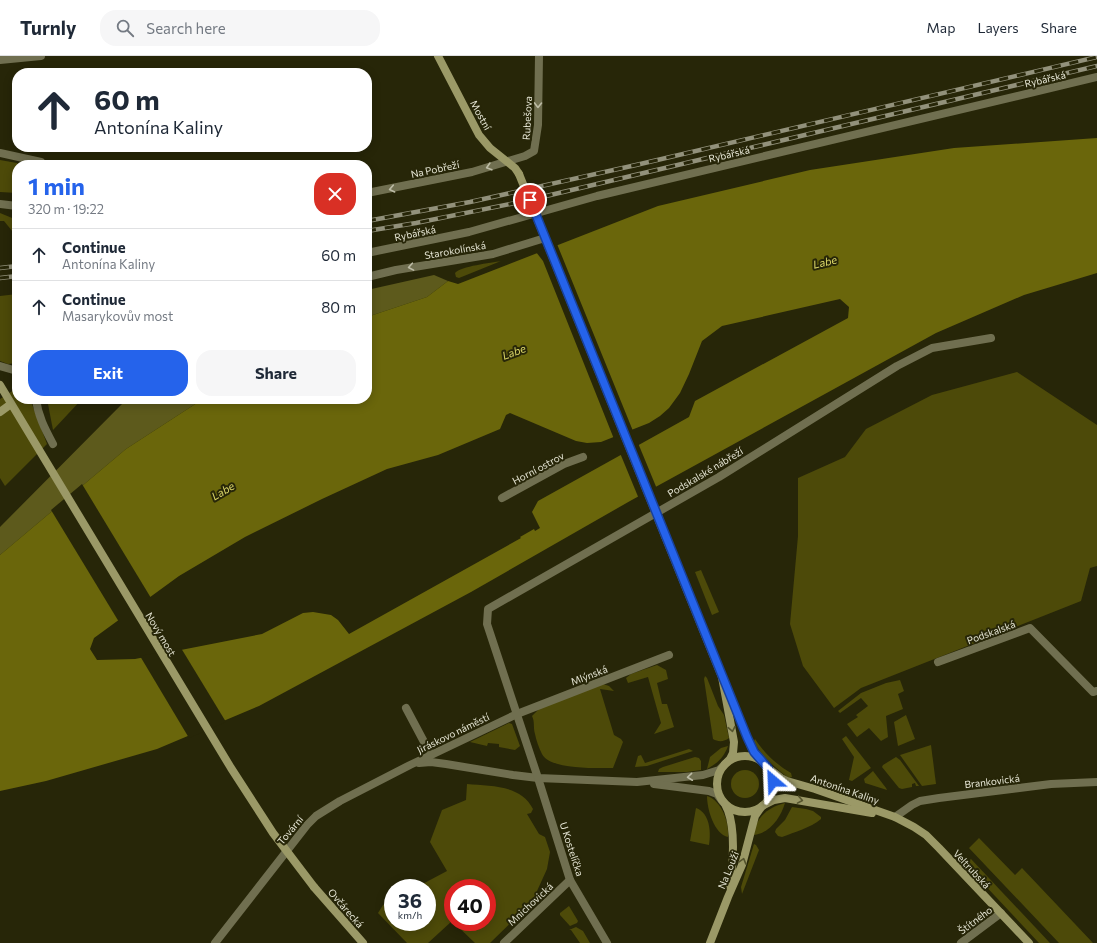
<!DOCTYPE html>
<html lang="en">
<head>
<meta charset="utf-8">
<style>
	body { margin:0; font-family:Commissioner,sans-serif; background:#f6f6f7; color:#1f2937; height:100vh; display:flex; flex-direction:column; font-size:15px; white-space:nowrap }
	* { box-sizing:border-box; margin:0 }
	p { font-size:13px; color:#747a83 }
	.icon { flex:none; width:22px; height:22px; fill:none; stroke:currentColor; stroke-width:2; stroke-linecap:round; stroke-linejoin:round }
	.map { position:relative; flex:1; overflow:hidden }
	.details { position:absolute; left:12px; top:104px; width:360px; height:244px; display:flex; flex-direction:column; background:#fff; border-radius:16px; box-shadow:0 2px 10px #0003 }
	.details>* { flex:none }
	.banner { position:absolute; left:12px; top:12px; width:360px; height:84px; border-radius:16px; box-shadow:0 2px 10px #0003; background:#fff; color:#1f2937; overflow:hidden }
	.speed { position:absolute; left:384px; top:823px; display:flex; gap:8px; font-size:20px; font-weight:700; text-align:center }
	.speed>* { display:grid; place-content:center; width:52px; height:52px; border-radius:50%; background:#fff; box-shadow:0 2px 10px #0003; line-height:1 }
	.speed small { font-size:10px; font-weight:400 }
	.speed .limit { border:6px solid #d22; background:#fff; color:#111 }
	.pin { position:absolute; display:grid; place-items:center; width:34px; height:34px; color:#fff; margin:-17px; border:2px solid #fff; border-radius:50%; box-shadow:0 1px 4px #0007 }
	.me { position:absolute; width:44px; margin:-22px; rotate:334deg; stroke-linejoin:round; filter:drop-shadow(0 0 3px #0008) }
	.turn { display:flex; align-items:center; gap:14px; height:84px; padding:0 16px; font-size:18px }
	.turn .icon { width:52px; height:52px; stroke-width:2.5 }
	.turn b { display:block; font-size:28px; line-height:34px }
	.round { display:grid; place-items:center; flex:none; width:42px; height:42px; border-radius:16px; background:#f6f6f7 }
	.headline { display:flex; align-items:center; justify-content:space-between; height:68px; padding:0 16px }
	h1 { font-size:24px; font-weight:700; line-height:30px; color:#2563eb }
	.button { display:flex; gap:8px; margin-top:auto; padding:8px 16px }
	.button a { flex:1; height:46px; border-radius:16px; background:#2563eb; color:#fff; font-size:16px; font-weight:700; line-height:46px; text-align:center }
	.button a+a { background:#f6f6f7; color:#1f2937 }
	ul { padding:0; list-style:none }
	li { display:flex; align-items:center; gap:12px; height:52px; padding:0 16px; border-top:1px solid #e0e1e3 }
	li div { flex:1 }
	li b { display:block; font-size:15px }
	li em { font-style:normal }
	header { display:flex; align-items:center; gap:24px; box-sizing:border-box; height:56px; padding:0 20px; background:#fff; border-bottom:1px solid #e0e1e3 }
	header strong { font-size:19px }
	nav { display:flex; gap:22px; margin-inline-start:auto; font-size:14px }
	.search { width:280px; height:36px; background:#f6f6f7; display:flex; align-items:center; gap:10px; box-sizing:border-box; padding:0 14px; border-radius:16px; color:#747a83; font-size:15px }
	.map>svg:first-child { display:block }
	.green { fill:#4d4a09; fill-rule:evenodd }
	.forest { fill:#5d5a1c }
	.water { fill:#6a660b; fill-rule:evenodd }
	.pier { fill:#272608 }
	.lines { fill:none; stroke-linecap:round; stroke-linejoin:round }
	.street { stroke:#706f50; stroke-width:8 }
	.secondary { stroke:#9b9967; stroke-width:8 }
	.rail-casing { stroke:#92917b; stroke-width:4.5 }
	.rail { stroke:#272608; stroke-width:3; stroke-dasharray:9; stroke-linecap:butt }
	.secondary-bridge { stroke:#9b9967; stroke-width:8 }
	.oneway { stroke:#bdbca6 }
	.oneway2 { stroke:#55542e }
	.route-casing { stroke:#184099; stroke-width:10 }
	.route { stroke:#2563eb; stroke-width:7 }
	.labels { text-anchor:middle; stroke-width:4; stroke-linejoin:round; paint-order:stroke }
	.street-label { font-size:10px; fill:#e6e6d5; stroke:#272608 }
	.water-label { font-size:11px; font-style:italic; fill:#dcd769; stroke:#272608 }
</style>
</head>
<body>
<header>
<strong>Turnly</strong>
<div class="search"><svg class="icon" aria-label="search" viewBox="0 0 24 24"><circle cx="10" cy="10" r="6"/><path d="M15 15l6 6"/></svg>Search here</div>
<nav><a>Map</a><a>Layers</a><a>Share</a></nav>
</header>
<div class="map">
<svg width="1097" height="887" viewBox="0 0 1097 887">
	<rect width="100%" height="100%" fill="#272608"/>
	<!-- green -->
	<g class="green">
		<polygon points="0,104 17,107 19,109 17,109 17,137 0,136"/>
		<polygon points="0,157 17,164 17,181 4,165 0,165"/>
		<path d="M501,205L464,220L459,222L456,221L455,217C461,210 491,207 501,205Z"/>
		<polygon points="17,238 17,307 8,308 0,305 0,240"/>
		<polygon points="1017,316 1097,369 1097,510 1090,512 1081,545 861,632 834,652 803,610 790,568 798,480 798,422 845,401 866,373 932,339"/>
		<polygon points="17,332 17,343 30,343 47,388 5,430 0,422 0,343"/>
		<polygon points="47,343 82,343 53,374"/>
		<polygon points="701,514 719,556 712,559 695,516"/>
		<polygon points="657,609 666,614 668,623 657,627 662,648 667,648 674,671 654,678 661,667 648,621 628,627 626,622 631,618"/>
		<path d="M705,620L707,622L718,650L724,659L729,682C724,686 718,686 713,683L704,623Z"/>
		<polygon points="900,624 904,635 898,638 903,653 886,660 888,681 881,685 869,672 857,681 847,668 858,661 856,659 868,650 861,642 840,657 838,655 861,637 886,627"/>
		<path d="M603,628L609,630L614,635L600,633L614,679L621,683L623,686L613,712C597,712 550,714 542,698C539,692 536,684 535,678C533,671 535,666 532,660L540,652Z"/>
		<polygon points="906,659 915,683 898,690 894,666"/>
		<polygon points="509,667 512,668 520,690 515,694 499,691 499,688 488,687 487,690 470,686"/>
		<polygon points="846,680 871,712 852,725 849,724 854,701 842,683"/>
		<path d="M755,683C764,697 777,709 791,717L792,721L789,722C778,715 758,697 754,685Z"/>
		<polygon points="931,689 936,728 922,730 900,699"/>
		<path d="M728,690C724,701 718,707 707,713L710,701L721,692Z"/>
		<polygon points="689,693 693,695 647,710 635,711 638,700 641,699 645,707"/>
		<polygon points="695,701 699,702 701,705 701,714 687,716 658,716 659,713 663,711"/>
		<polygon points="896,701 900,704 919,730 916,730 915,727 912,728 912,731 902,733 899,732 882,711 883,709"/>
		<circle cx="745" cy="728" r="14"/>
		<polygon points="873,715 886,732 887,734 865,727 864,723"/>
		<path d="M467,728C491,730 521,729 533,753L531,757L527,758L539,778L545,781L550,796L547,813L532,846L490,887H475L452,865L428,887H407L378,857L383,849L393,844V866H427V832H415L447,815L430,786L442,754L466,744ZM453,832H487V866H453Z"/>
		<path d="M707,740C722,745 729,766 728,781C714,778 707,753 707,740Z"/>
		<path d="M785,747C781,761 770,777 754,779C755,761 769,751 785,747Z"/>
		<path d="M792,751L806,753L813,755L821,761V763C810,772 795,776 782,781L778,780L775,776L776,773L785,764Z"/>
		<path d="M696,752C710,757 711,776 709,789L690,785Z"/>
		<polygon points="979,782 1015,819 1022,812 1093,887 1059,887 969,792"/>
		<polygon points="754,788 756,789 759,794 742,838 741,831"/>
		<polygon points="971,803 1050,887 1039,887 965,808"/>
		<polygon points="569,850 578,865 577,867 570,870 560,859 560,857"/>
		<polygon points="576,871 583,875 590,887 580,887 571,874 569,874"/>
	</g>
	<!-- forest -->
	<g class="forest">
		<polygon points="434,219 448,225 427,241 367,261 367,234"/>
		<polygon points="144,343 203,343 126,393 0,499 0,471 122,348"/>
	</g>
	<!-- water -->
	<path class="water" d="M1097,82V217L1024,239L936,277L630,445L471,536L259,650L157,693L46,725L0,735V499L126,393L203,343H367V261L427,241L448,225L458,228L658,150L810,114L954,92ZM840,243L849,251L848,262L695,345L689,361L538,445L532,456L540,472L535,475L534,473L520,481L521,482L349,578L338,564L331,559L313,556L303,557L262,578L135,603L97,604L90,593L94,582L179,520L245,481L322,443L387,413L438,399L500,373L506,359L510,357L576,385L587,387L601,386L649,367L660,360L669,352L680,337L689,318L702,285L722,270Z"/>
	<!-- pier -->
	<g class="pier">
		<polygon points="557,188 633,375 614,383 543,205 536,196"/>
		<polygon points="638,387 657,433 639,443 620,397"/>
		<polygon points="82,428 151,542 119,566 51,454"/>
		<polygon points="181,592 226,666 189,682 140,600"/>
	</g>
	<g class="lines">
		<!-- street -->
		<g class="street">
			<polyline points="0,4 41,0"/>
			<polyline points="0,97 41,106 41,109"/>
			<polyline points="367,137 472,116 525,100 534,95 538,69 539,0"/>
			<polyline points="0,148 17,150"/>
			<polyline points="367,197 469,176 597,140 1097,21"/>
			<polyline points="367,221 396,214 493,198 545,182"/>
			<polyline points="0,310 17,315"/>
			<path d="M36,343C38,360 45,373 53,388"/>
			<polyline points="502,442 564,408 583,401"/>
			<polyline points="938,606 1030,572 1093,636 1097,635"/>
			<polyline points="406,652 431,699"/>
			<polyline points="419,707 431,706 446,708 513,719 538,722 637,726 703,719 719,714 725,708"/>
			<polyline points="654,728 709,735 717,738 723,746"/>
			<polyline points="895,761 912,749 920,745 939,742 1051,728 1097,726"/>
			<polyline points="215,887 307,769 316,760 340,745 410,709 517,658 669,599"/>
			<polyline points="504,887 570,824"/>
			<polyline points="607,887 570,824 538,722 487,568 488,553 719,421 897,310 932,292 991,282"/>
			<polyline points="961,887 1001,857"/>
		</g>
		<!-- secondary -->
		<g class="secondary">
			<polyline points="438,0 479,79 490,92 515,112 519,118"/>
			<polyline points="0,356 11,348"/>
			<polyline points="665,480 722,621 734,686 733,697 730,703 725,708"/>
			<polyline points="729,637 751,691 760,704"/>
			<circle cx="745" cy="728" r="28"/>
			<polyline points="768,712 781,722 787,725 815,733 895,761 914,771 926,779 939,792 1029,887"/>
			<path d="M725,748C737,769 733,808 730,831"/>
			<polyline points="314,831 363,887"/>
			<polyline points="710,887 728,841 742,809 755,760 762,750 774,744 785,742 872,757"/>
		</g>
		<defs>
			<g id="rail">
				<polyline points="367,165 470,146 636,109 1097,1"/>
				<polyline points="367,175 416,167 525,145 1097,10"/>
				<polyline points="0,212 17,210"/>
				<polyline points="0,222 17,220"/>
			</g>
		</defs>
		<!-- rail casing -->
		<use href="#rail" class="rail-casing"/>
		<!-- rail -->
		<use href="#rail" class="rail"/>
		<!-- secondary-bridge -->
		<g class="secondary-bridge">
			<polyline points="519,118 665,480"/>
			<polyline points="0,329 231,712 273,777 314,831"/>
		</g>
	</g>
	<!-- one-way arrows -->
	<defs><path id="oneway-chevron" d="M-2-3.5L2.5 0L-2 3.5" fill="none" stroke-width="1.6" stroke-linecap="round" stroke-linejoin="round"/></defs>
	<g class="oneway">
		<use href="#oneway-chevron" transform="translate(538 49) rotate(91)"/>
		<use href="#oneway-chevron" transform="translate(489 111) rotate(164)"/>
		<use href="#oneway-chevron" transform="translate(392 133) rotate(168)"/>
		<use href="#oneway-chevron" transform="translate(411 211) rotate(170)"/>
		<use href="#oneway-chevron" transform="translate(690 721) rotate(174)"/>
	</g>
	<g class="oneway2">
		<use href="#oneway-chevron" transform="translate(732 673) rotate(79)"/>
		<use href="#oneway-chevron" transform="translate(800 744) rotate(10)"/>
		<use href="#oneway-chevron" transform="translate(743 805) rotate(-74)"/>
	</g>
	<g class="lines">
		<defs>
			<polyline id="route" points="530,144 747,681 754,696 768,712 773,725"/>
		</defs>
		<!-- route casing -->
		<use href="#route" class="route-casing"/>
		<!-- route -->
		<use href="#route" class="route"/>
	</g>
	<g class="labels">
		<!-- street labels -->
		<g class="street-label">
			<text transform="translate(1045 23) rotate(-13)" y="4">Rybářská</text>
			<text transform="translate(481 59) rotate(61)" y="4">Mostní</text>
			<text transform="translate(527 62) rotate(-87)" y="4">Rubešova</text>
			<text transform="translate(729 98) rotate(-13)" y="4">Rybářská</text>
			<text transform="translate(435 113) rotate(-12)" y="4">Na Pobřeží</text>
			<text transform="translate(415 177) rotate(-12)" y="4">Rybářská</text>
			<text transform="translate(455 194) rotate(-10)" y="4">Starokolínská</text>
			<text transform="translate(538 412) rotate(-28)" y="4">Horní ostrov</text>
			<text transform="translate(705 416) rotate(-31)" y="4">Podskalské nábřeží</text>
			<text transform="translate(991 576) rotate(-20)" y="4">Podskalská</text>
			<text transform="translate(161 578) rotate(59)" y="4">Nový most</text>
			<text transform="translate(589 619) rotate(-21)" y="4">Mlýnská</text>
			<text transform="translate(453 677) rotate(-26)" y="4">Jiráskovo náměstí</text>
			<text transform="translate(992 725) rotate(-7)" y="4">Brankovická</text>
			<text transform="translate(845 733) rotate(19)" y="4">Antonína Kaliny</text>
			<text transform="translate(290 774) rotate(-50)" y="4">Tovární</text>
			<text transform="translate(572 793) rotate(72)" y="4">U Kostelíčka</text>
			<text transform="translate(972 813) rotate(47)" y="4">Veltrubská</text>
			<text transform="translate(728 814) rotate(-68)" y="4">Na Louži</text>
			<text transform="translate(530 848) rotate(-43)" y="4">Mnichovická</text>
			<text transform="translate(346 852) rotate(49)" y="4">Ovčárecká</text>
			<text transform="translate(975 864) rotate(-37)" y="4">Štítného</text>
		</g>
		<!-- water labels -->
		<g class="water-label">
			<text transform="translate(825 206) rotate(-13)" y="4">Labe</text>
			<text transform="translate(514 296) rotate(-20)" y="4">Labe</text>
			<text transform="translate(223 435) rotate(-31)" y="4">Labe</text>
		</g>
	</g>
</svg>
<div class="speed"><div>36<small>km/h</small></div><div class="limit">40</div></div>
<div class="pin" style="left:530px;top:144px;background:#d93025"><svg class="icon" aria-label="arrive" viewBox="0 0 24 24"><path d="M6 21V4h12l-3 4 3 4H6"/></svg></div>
<svg class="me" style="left:773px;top:725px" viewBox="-20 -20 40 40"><path d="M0-17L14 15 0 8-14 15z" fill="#2563eb" stroke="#fff" stroke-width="4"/></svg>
<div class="banner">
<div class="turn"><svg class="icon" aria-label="ahead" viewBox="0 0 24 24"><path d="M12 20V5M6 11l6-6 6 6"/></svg><div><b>60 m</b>Antonína Kaliny</div></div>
</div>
<section class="details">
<div class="headline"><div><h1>1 min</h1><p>320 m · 19:22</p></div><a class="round" style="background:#d93025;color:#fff"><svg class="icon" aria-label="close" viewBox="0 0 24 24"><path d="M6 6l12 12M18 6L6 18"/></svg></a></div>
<ul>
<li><svg class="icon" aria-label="ahead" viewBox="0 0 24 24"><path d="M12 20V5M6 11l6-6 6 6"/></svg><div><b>Continue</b><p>Antonína Kaliny</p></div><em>60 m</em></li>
<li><svg class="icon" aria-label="ahead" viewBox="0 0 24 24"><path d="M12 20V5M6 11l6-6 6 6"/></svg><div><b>Continue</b><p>Masarykovův most</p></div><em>80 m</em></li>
</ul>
<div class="button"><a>Exit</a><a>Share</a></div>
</section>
</div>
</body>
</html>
